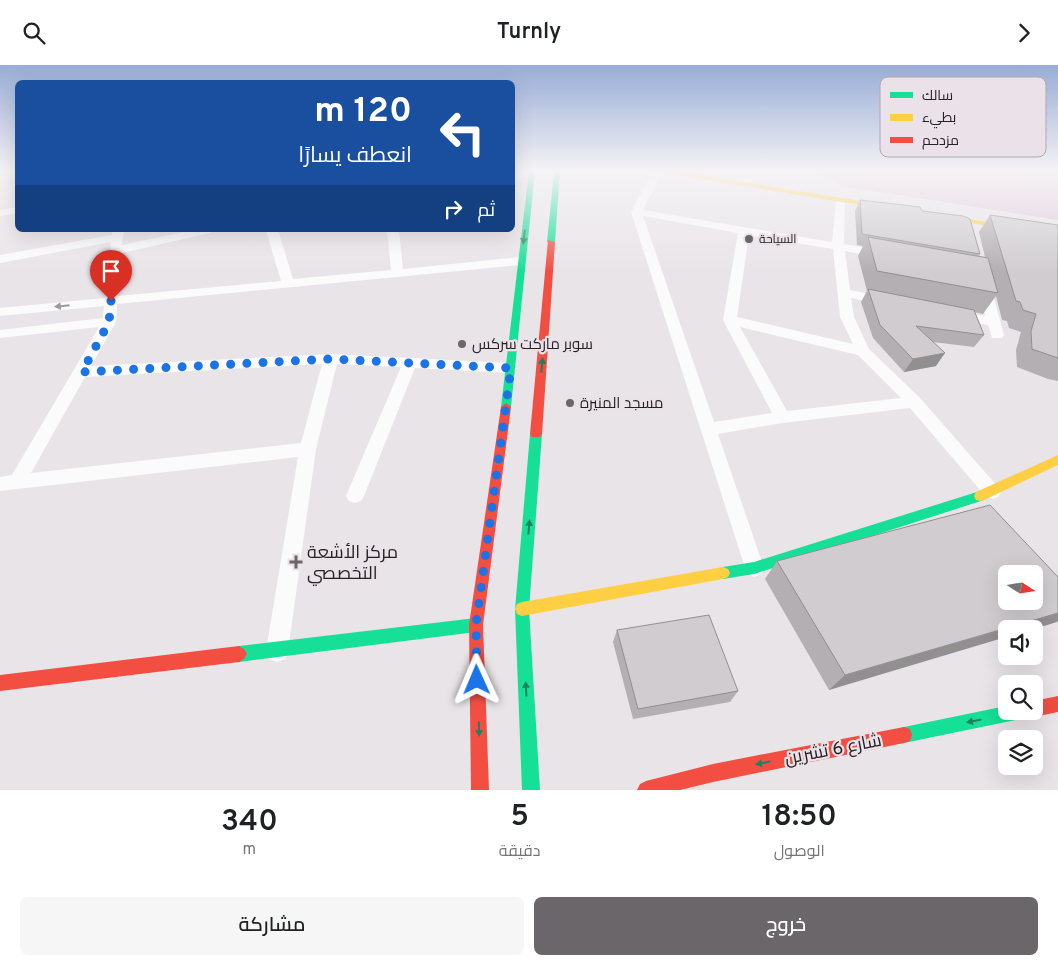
<!DOCTYPE html>
<html lang="ar">
<head>
<meta charset="utf-8">
<style>
	body { margin:0; font-family:Overpass,Cairo,sans-serif; background:#f6f6f6; color:#202124; direction:rtl; height:100vh; display:flex; flex-direction:column; font-size:19px; white-space:nowrap }
	* { box-sizing:border-box; margin:0 }
	p { font-size:16px; color:#757577 }
	.icon { flex:none; width:28px; height:28px; fill:none; stroke:currentColor; stroke-width:2; stroke-linecap:round; stroke-linejoin:round }
	.map { position:relative; height:725px; overflow:hidden; direction:ltr }
	.drawer { display:flex; flex-direction:column; background:#fff; flex:1 }
	.drawer>* { flex:none }
	.guide { position:absolute; left:15px; top:15px; width:500px; height:152px; border-radius:8px; box-shadow:0 5px 20px #0002; direction:rtl; background:#1a4fa0; color:#fff; overflow:hidden }
	.needle { width:32px; rotate:102deg }
	.tools { position:absolute; left:998px; top:500px; display:grid; gap:10px }
	.tools a { display:grid; place-items:center; width:45px; height:45px; border-radius:8px; background:#fff; box-shadow:0 5px 20px #0002; font-size:25px }
	.pin { position:absolute; display:grid; place-items:center; width:42px; height:42px; color:#fff; margin:-51px -21px; border-radius:50% 50% 50% 0; rotate:-45deg; box-shadow:0 0 5px #0007 }
	.pin .icon { rotate:45deg }
	.me { position:absolute; width:55px; margin:-28px; rotate:359deg; stroke-linejoin:round; filter:drop-shadow(0 0 4px #0008) }
	.turn { display:flex; align-items:center; gap:18px; height:105px; padding:0 20px; font-size:22px }
	.turn .icon { width:65px; height:65px; stroke-width:2.5 }
	.turn b { display:block; font-size:35px; line-height:42px }
	.then { display:flex; align-items:center; height:48px; padding:0 20px; background:#0003; gap:10px; font-size:19px }
	.eta { display:flex; justify-content:space-evenly; align-items:center; height:85px; text-align:center }
	.eta b { font-size:30px; font-weight:600; line-height:35px }
	.cta { display:flex; gap:10px; margin-top:auto; padding:10px 20px }
	.cta a { flex:1; height:58px; border-radius:8px; background:#6a6669; color:#fff; font-size:20px; font-weight:600; line-height:58px; text-align:center }
	.cta a+a { background:#f6f6f6; color:#202124 }
	header { display:flex; justify-content:space-between; align-items:center; height:65px; padding:0 20px; background:#fff; font-size:22px; font-weight:600 }
	.map>svg:first-child { display:block }
	.green { fill:#e0cadc }
	.lines { fill:none; stroke-linecap:round; stroke-linejoin:round }
	.street { fill:#fcfbfc; fill-rule:evenodd }
	.fast { fill:#16e098; fill-rule:evenodd }
	.slow { fill:#ffcf43; fill-rule:evenodd }
	.jam { fill:#f24e42; fill-rule:evenodd }
	.wall { fill:#b3afb2 }
	.shaded-wall { fill:#928f91 }
	.building { fill:#d0cccf; stroke:#928f91; fill-rule:evenodd }
	.oneway { fill:#1e815e }
	.oneway2 { fill:#9b999b }
	.route { stroke:#1a73e8; stroke-width:9; stroke-dasharray:0 16.2 }
	.poi-dot { fill:#6a6669; stroke:#ebe2e9; stroke-width:2 }
	.labels { text-anchor:middle; stroke-width:4.5; stroke-linejoin:round; paint-order:stroke }
	.far-poi-label { font-size:12px; fill:#252224; stroke:#ebe2e9; text-anchor:start }
	.poi-label { font-size:15px; fill:#252224; stroke:#ebe2e9; text-anchor:start }
	.near-poi-label { font-size:18px; fill:#252224; stroke:#ebe2e9; text-anchor:start }
	.near-street-label { font-size:18px; fill:#252224; stroke:#ebe2e9 }
	.key { fill:#ebe2e9; stroke:#b0a8ae; stroke-width:1 }
	.key-label { font-size:14px; fill:#252224 }
</style>
</head>
<body>
<header><svg class="icon" aria-label="forward" viewBox="0 0 24 24"><path d="M9 5l7 7-7 7"/></svg>Turnly<svg class="icon" aria-label="search" viewBox="0 0 24 24"><circle cx="10" cy="10" r="6"/><path d="M15 15l6 6"/></svg></header>
<div class="map">
<svg width="1058" height="725" viewBox="0 0 1058 725">
	<rect width="100%" height="100%" fill="#e9e4e8"/>
	<!-- green -->
	<polygon class="green" points="815,106 1058,106 1058,155 842,121"/>
	<g class="lines">
		<!-- street -->
		<g class="street">
			<polygon points="531,106 536,109 534,111 512,114 512,108"/>
			<path d="M653,106H663L643,145L832,177L836,135L841,132L845,133L844,179L881,185L887,189L881,193L845,186L850,225L889,233L891,236L884,240L851,233L854,252L869,284L920,333L998,422L1001,427L998,432L992,434L986,432L910,343L782,358L718,369L764,503L761,509L754,512L747,509L631,147ZM643,151L738,168L723,255L772,348L714,357ZM749,170L833,184L840,252L853,279L737,252ZM740,262L858,290L901,333L787,346Z"/>
			<polygon points="18,142 18,148 0,151 0,145"/>
			<path d="M112,165H124L122,180L194,165H216L210,168L122,188L118,231L281,216L266,165H278L293,214L391,205L387,165H399L403,204L521,192L527,196L521,200L117,239L116,257L91,301L331,289L511,298L518,303L511,308L415,303L364,431L361,436L355,438L349,436L346,431L401,302L337,299L316,384L288,586L285,594L277,597L269,594L266,586L298,392L0,426V412L12,410L99,262L0,273V265L103,253L104,241L0,251V243L105,233L111,177L0,198V190L112,170ZM322,299L301,378L31,408L85,312Z"/>
			<polygon points="984,215 990,219 1004,270 1002,273 992,273 988,260 952,253 950,250 957,246 985,251 978,219"/>
		</g>
		<!-- fast -->
		<g class="fast">
			<polygon points="529,106 535,106 511,342 506,346 501,342"/>
			<polygon points="554,106 560,106 555,177 551,179 547,177"/>
			<polygon points="536,365 540,366 542,369 529,544 540,725 522,725 515,544 530,369 532,366"/>
			<polygon points="980,426 984,427 986,431 984,435 754,509 723,514 718,512 716,508 718,504 723,502 754,497"/>
			<polygon points="476,553 481,555 483,560 481,565 476,567 239,597 234,594 231,589 234,584 239,581"/>
			<polygon points="1006,641 1006,646 1029,646 1027,652 1021,654 904,678 898,676 896,670 898,664 904,662"/>
		</g>
		<!-- slow -->
		<g class="slow">
			<polygon points="661,106 676,106 891,141 895,143 891,145 664,108"/>
			<polygon points="936,149 1058,168 1058,172 939,153 936,153"/>
			<polygon points="1058,390 1058,400 984,435 980,436 976,435 974,431 976,427"/>
			<polygon points="723,502 728,504 730,508 728,512 723,514 522,551 517,549 515,544 517,539 522,537"/>
		</g>
		<!-- jam -->
		<g class="jam">
			<polygon points="548,175 555,177 542,369 540,372 532,372 530,369"/>
			<polygon points="506,338 511,342 483,560 489,725 471,725 469,560 501,342"/>
			<polygon points="239,581 244,584 247,589 244,594 239,597 0,626 0,610"/>
			<polygon points="1058,631 1058,647 1034,652 1028,650 1027,646 1034,646 1034,636"/>
			<polygon points="904,662 910,664 912,670 910,676 904,678 713,717 680,725 637,725 640,719 646,716 713,699"/>
		</g>
	</g>
	<!-- wall -->
	<g class="wall">
		<polygon points="860,135 922,146 980,189 979,191 985,192 979,167 990,150 1058,160 1058,316 1048,314 1017,302 1016,285 1021,267 1009,263 1007,256 1002,255 996,231 983,249 974,247 984,270 974,282 933,277 936,301 904,307 873,273 861,237 867,226 858,191 863,181 857,180 855,146"/>
		<polygon points="777,496 1058,512 1058,556 1034,564 1006,564 829,625 765,514"/>
		<polygon points="617,565 738,626 730,637 633,654 613,577"/>
	</g>
	<!-- shaded-wall -->
	<g class="shaded-wall">
		<polygon points="945,288 936,301 904,307 913,294"/>
		<polygon points="1058,548 1058,556 1057,557 1034,564 1006,564 1006,572 829,625 845,610"/>
	</g>
	<!-- building -->
	<g class="building">
		<polygon points="860,135 920,142 922,146 963,151 970,154 980,189 862,169"/>
		<polygon points="990,150 1058,160 1058,293 1032,284 1031,266 1036,249 1023,245 1020,237 1016,236"/>
		<polygon points="868,172 988,193 998,228 877,206"/>
		<polygon points="868,224 974,245 984,270 916,261 945,288 913,294 880,260"/>
		<path d="M990,440L1058,512V548L845,610L777,496ZM1006,509H1034V536H1006Z"/>
		<polygon points="709,550 738,626 638,644 617,565"/>
	</g>
	<!-- one-way arrows -->
	<defs><path id="oneway-solid" d="M-6-.8H1V-3.2L6.5 0L1 3.2V.8H-6Z" transform="scale(1.25)"/></defs>
	<g class="oneway">
		<use href="#oneway-solid" transform="translate(524 172) rotate(97)"/>
		<use href="#oneway-solid" transform="translate(542 300) rotate(-85)"/>
		<use href="#oneway-solid" transform="translate(529 462) rotate(-85)"/>
		<use href="#oneway-solid" transform="translate(526 624) rotate(-93)"/>
		<use href="#oneway-solid" transform="translate(974 656) rotate(169)"/>
		<use href="#oneway-solid" transform="translate(479 664) rotate(89)"/>
		<use href="#oneway-solid" transform="translate(763 698) rotate(169)"/>
	</g>
	<use class="oneway2" href="#oneway-solid" transform="translate(62 241) rotate(174)"/>
	<!-- sky -->
	<linearGradient id="sky" x2="0" y2="1"><stop stop-color="#98acd6"/><stop offset="0.51" stop-color="#f5f3f5"/><stop offset="1" stop-color="#f5f3f5" stop-opacity="0"/></linearGradient>
	<rect width="1058" height="207" fill="url(#sky)"/>
	<g class="lines">
		<!-- route -->
		<polyline class="route" points="111,236 109,257 82,307 330,294 511,303 476,560 477,615"/>
	</g>
	<!-- markers -->
	<g class="poi-dot">
		<circle cx="749" cy="174" r="5"/>
		<circle cx="462" cy="279" r="5"/>
		<circle cx="570" cy="338" r="5"/>
		<path d="M293.5 489.5h5v5h5v5h-5v5h-5v-5h-5v-5h5z"/>
	</g>
	<g class="labels">
		<!-- far-poi labels -->
		<g class="far-poi-label">
			<text x="759" y="178">السياحة</text>
		</g>
		<!-- poi labels -->
		<g class="poi-label">
			<text x="472" y="284">سوبر ماركت سركس</text>
			<text x="580" y="343">مسجد المنيرة</text>
		</g>
		<!-- near-poi labels -->
		<g class="near-poi-label">
			<text x="307" y="493">مركز الأشعة<tspan x="307" dy="21">التخصصي</tspan></text>
		</g>
		<!-- near-street labels -->
		<g class="near-street-label">
			<text transform="translate(833 684) rotate(-11)" y="6">شارع 6 تشرين</text>
		</g>
	</g>
	<!-- legend -->
	<rect x="880" y="12" width="166" height="80" rx="8" class="key"/>
	<rect x="890" y="27" width="23" height="6" fill="#16e098"/>
	<rect x="890" y="49" width="23" height="7" fill="#ffcf43"/>
	<rect x="890" y="72" width="23" height="6" fill="#f24e42"/>
	<g class="key-label">
		<text x="922" y="35">سالك</text>
		<text x="922" y="57">بطيء</text>
		<text x="922" y="80">مزدحم</text>
	</g>
</svg>
<div class="tools">
<a><svg class="needle" viewBox="-14 -14 28 28"><path d="M0-13l5 13h-10z" fill="#e53935"/><path d="M0 13l5-13h-10z" fill="#757577"/></svg></a>
<a><svg class="icon" aria-label="sound" viewBox="0 0 24 24"><path d="M4 9h4l5-4v14l-5-4H4zM17 9q2 3 0 6"/></svg></a>
<a><svg class="icon" aria-label="search" viewBox="0 0 24 24"><circle cx="10" cy="10" r="6"/><path d="M15 15l6 6"/></svg></a>
<a><svg class="icon" aria-label="layers" viewBox="0 0 24 24"><path d="M12 4l9 5-9 5-9-5zM3 14l9 5 9-5"/></svg></a>
</div>
<div class="pin" style="left:111px;top:236px;background:#d93025"><svg class="icon" aria-label="arrive" viewBox="0 0 24 24"><path d="M6 21V4h12l-3 4 3 4H6"/></svg></div>
<svg class="me" style="left:477px;top:615px" viewBox="-20 -20 40 40"><path d="M0-17L14 15 0 8-14 15z" fill="#1a73e8" stroke="#fff" stroke-width="4"/></svg>
<div class="guide">
<div class="turn"><svg class="icon" aria-label="left" viewBox="0 0 24 24"><path d="M17 20v-9H6M10 6l-5 5 5 5"/></svg><div><b>120 m</b>انعطف يسارًا</div></div>
<div class="then">ثم<svg class="icon" aria-label="right" viewBox="0 0 24 24"><path d="M7 20v-9h11M14 6l5 5-5 5"/></svg></div>
</div>
</div>
<section class="drawer">
<div class="eta">
<div><b>18:50</b><p>الوصول</p></div>
<div><b>5</b><p>دقيقة</p></div>
<div><b>340</b><p>m</p></div>
</div>
<div class="cta"><a>خروج</a><a>مشاركة</a></div>
</section>
</body>
</html>
